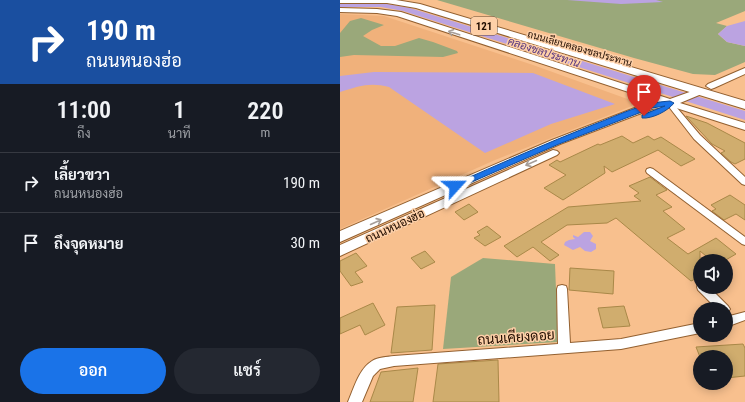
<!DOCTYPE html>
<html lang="th">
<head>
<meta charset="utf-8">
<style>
	body { margin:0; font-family:"Roboto Condensed",Sarabun,sans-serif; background:#242831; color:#f1f3f6; height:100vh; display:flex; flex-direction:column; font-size:15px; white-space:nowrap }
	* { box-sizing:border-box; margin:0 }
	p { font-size:13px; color:#9ea1a6 }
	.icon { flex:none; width:22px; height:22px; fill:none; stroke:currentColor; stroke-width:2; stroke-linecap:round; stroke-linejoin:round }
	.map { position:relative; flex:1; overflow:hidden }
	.sheet { display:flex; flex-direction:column; background:#171b24; width:340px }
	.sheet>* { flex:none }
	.guide { background:#1a4fa0; color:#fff; overflow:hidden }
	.tools { position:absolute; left:353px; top:254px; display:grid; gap:8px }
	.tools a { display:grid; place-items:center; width:40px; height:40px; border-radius:50%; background:#171b24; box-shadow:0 2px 10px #0003; font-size:20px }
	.pin { position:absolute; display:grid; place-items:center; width:34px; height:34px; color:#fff; margin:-41px -17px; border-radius:50% 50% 50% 0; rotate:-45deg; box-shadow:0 0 4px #0007 }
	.pin .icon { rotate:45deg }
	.me { position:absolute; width:44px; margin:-22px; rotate:66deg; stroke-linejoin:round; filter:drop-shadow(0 0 3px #0008) }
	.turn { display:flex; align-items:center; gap:14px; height:84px; padding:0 20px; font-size:18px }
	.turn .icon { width:52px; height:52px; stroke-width:2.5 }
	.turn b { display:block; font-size:28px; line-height:34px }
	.eta { display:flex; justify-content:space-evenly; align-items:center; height:68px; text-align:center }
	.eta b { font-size:24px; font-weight:600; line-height:28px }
	.action { display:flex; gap:8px; margin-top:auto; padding:8px 20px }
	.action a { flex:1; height:46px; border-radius:24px; background:#1a73e8; color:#fff; font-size:16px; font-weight:600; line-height:46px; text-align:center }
	.action a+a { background:#242831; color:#f1f3f6 }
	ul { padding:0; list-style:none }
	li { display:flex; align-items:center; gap:12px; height:60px; padding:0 20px; border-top:1px solid #363941 }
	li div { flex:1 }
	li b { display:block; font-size:15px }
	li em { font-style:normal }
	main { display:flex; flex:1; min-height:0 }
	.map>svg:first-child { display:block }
	.built { fill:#f0b17b }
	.green { fill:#9aa87a }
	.water { fill:#bba3e1 }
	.building { fill:#d0ad6e; stroke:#a98848 }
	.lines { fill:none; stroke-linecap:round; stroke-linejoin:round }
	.street-casing { stroke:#936030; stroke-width:2 }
	.secondary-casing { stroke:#936030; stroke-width:2 }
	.primary-casing { stroke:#936030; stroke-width:2 }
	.street { fill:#fff; fill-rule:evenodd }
	.secondary { fill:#fff; fill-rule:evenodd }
	.primary { fill:#fff; fill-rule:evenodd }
	.oneway { stroke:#a69e99 }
	.route { fill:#1a73e8; stroke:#114b97 }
	.labels { text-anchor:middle; stroke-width:3; stroke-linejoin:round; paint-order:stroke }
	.far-street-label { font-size:10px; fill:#210d00; stroke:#fed0a8 }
	.shield { fill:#fed0a8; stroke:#634832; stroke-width:1 }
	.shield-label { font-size:11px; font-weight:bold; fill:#210d00 }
	.far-water-label { font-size:11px; font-style:italic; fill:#57367f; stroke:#fed0a8 }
	.street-label { font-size:12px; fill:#210d00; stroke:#fed0a8 }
	.near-street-label { font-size:14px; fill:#210d00; stroke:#fed0a8 }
</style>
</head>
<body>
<main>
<section class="sheet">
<div class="guide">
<div class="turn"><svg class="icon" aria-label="right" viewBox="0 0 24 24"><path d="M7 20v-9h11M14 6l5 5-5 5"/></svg><div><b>190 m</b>ถนนหนองฮ่อ</div></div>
</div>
<div class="eta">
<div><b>11:00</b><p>ถึง</p></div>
<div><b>1</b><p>นาที</p></div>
<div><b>220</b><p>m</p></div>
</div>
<ul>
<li><svg class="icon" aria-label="right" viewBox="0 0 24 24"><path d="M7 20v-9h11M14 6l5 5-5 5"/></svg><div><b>เลี้ยวขวา</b><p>ถนนหนองฮ่อ</p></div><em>190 m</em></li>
<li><svg class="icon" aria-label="arrive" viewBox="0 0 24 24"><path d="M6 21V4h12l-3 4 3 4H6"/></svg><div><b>ถึงจุดหมาย</b></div><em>30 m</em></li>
</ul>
<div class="action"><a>ออก</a><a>แชร์</a></div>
</section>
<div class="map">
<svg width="405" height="402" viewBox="0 0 405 402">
	<rect width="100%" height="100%" fill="#f8c08e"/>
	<!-- built -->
	<polygon class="built" points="0,14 44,16 193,65 293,101 292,106 155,160 0,229"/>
	<!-- green -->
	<g class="green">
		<polygon points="97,0 405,0 405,11 376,23 387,26 378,34 387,42 405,46 405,62 375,75 353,74 294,58"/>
		<polygon points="21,18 44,25 32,30 23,36 41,46 55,46 79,38 93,42 117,51 118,53 103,57 14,55 0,57 0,33 10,21"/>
		<polygon points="143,258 215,264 218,342 103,349 111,277"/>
	</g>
	<!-- water -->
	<g class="water">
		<polygon points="227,0 316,0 323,2 281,4"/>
		<polygon points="22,3 47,4 70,8 405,111 405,120 63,11 41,7 0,7 0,4"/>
		<polygon points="405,21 405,46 387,42 378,34 387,26"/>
		<path d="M34,72L193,73L275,104L211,124L145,153L49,87C30,82 19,86 0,92V76Z"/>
		<polygon points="244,232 250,232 253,236 250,241 256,244 256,249 251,252 245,251 240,247 233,250 224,245 225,242 229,240 235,239 233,237 233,235 238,237"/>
	</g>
	<!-- building -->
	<g class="building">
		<polygon points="346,116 367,123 405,143 405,159 395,164 391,162 381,153 385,151 372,144"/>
		<polygon points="282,136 293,143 308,136 314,140 321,137 355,159 341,166 318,150 272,172 264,166 265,173 223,200 204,188 226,175 209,165 217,160 220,162 258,144 260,145"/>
		<polygon points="310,177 327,190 316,195 332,207 323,211 345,229 327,238 348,254 376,238 396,254 384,261 372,261 360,251 360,277 351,281 276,218 267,223 227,225 201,242 219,255 210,261 193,247 177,257 164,246 228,207 301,201 294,196 299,193 289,186"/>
		<polygon points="390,195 405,205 405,220 396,214 384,220 372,211 376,209 371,205"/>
		<polygon points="129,204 138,212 124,220 115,212"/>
		<polygon points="147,226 161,237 145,246 134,238 140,235 137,232"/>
		<polygon points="85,251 95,262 81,269 71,258"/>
		<polygon points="16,253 27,266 15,272 23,282 11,286 0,271 0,261"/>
		<polygon points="230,268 274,271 273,294 229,290"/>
		<polygon points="33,303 45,325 25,335 20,325 0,334 0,318"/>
		<polygon points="95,305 92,350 51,353 57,307"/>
		<polygon points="284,306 290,326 263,328 258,308"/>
		<polygon points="403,344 405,348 405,376 386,378 386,357 360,357 356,347"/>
		<polygon points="158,360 159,402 93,402 98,364"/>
		<polygon points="78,368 73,402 30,402 41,372"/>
	</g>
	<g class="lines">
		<defs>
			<g id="street">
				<polygon points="330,101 332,102 360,135 405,177 405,185 402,184 354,139 326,103"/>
				<polygon points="310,168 313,169 405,237 405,245 402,244 307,173 306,171 307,169"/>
				<polygon points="358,284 360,284 360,287 369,287 388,306 390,309 388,312 386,313 386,309 377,309 358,290 357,287"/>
				<path d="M222,285L226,286L227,289L230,343L281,339L360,323V333L281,349L54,366L40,369L33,376L22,402H8C14,388 19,369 32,361C38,357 47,357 54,356L218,344L217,289L218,286Z"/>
				<polygon points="405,312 405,320 386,327 386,317"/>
			</g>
			<g id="secondary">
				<polygon points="0,8 37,9 61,12 330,99 358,89 364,89 366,91 364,93 340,103 405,123 405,130 330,106 312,109 220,144 0,242 0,231 212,140 305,104 316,101 57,16 37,13 0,12"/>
				<polygon points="405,68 405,74 374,88 371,89 366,86 368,84"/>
				<polygon points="213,150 217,151 219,153 217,155 0,256 0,245"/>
			</g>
			<polygon id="primary" points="0,0 56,0 80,4 405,101 405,109 76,8 47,3 0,3"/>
		</defs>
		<!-- street casing -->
		<use href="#street" class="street-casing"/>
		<!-- secondary casing -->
		<use href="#secondary" class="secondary-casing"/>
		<!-- primary casing -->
		<use href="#primary" class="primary-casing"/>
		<!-- street -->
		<use href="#street" class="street"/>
		<!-- secondary -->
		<use href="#secondary" class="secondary"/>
		<!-- primary -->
		<use href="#primary" class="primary"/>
	</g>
	<!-- one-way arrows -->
	<defs><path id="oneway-shaft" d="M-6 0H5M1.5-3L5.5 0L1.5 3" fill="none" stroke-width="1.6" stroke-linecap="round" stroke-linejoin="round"/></defs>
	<g class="oneway">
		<use href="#oneway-shaft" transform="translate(114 33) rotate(-162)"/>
		<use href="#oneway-shaft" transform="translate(191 163) rotate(156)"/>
		<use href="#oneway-shaft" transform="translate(36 222) rotate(-24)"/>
	</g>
	<!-- route -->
	<path class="route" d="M330,101L334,103C328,111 312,119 302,118V115L325,106L312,108L219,144L118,188H112L110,186L112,185C159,164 207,143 255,124C279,115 304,102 330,101Z"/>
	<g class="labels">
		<!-- far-street labels -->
		<g class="far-street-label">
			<text transform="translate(240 48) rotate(16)" y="4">ถนนเลียบคลองชลประทาน</text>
		</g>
		<!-- shield labels -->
		<rect class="shield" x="131" y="17" width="26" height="18" rx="3"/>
		<g class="shield-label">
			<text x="144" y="30">121</text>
		</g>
		<!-- far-water labels -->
		<g class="far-water-label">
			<text transform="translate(204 52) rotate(18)" y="4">คลองชลประทาน</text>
		</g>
		<!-- street labels -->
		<g class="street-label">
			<text transform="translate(55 226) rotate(-25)" y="4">ถนนหนองฮ่อ</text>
		</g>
		<!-- near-street labels -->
		<g class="near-street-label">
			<text transform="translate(176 337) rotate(-4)" y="5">ถนนเคียงดอย</text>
		</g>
	</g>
</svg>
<div class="tools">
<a><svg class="icon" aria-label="sound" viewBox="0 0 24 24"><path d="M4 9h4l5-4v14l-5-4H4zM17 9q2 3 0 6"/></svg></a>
<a>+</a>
<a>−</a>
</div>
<div class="pin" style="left:304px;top:116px;background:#d93025"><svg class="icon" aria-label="arrive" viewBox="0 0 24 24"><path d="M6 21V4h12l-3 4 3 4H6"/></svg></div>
<svg class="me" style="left:115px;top:186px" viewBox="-20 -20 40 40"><path d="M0-17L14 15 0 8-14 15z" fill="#1a73e8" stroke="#fff" stroke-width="4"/></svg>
</div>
</main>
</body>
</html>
